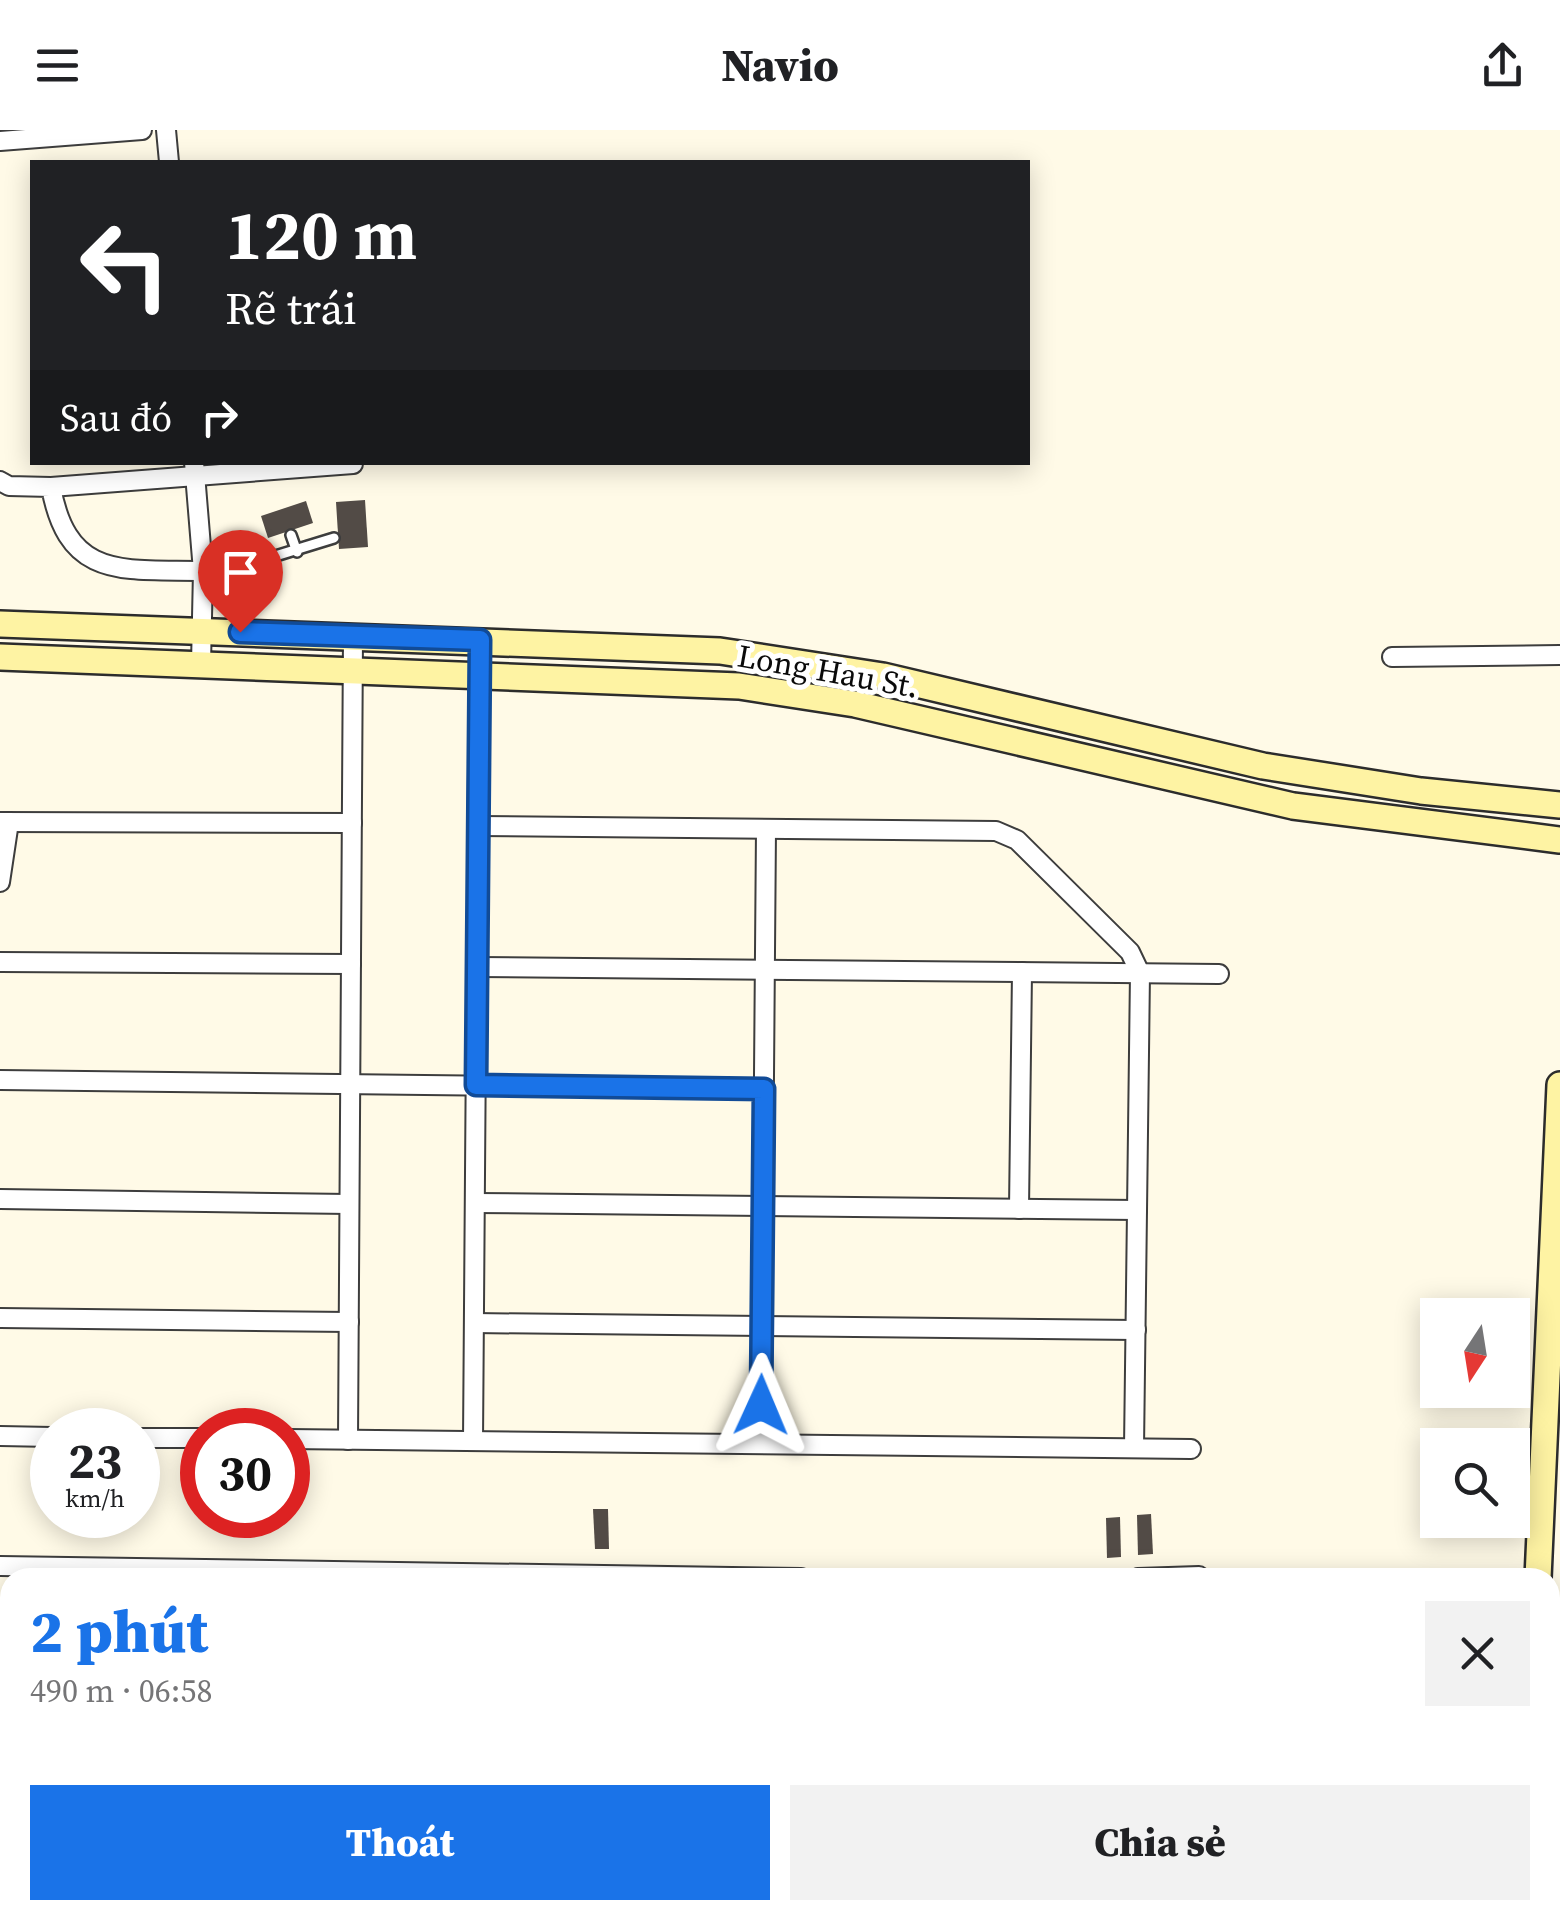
<!DOCTYPE html>
<html lang="vi">
<head>
<meta charset="utf-8">
<style>
	body { margin:0; font-family:"Source Serif 4",serif; background:#f2f2f2; color:#202124; height:100vh; display:flex; flex-direction:column; font-size:38px; white-space:nowrap }
	* { box-sizing:border-box; margin:0 }
	p { font-size:32px; color:#757577 }
	.icon { flex:none; width:55px; height:55px; fill:none; stroke:currentColor; stroke-width:2; stroke-linecap:round; stroke-linejoin:round }
	.map { position:relative; flex:1; overflow:hidden }
	.details { position:absolute; left:0px; top:1438px; width:1560px; height:352px; display:flex; flex-direction:column; background:#fff; border-radius:30px 30px 0 0; box-shadow:0 5px 25px #0003 }
	.details>* { flex:none }
	.guide { position:absolute; left:30px; top:30px; width:1000px; height:305px; border-radius:0px; box-shadow:0 5px 25px #0003; background:#202124; color:#fff; overflow:hidden }
	.needle { width:65px; rotate:192deg }
	.tools { position:absolute; left:1420px; top:1168px; display:grid; gap:20px }
	.tools a { display:grid; place-items:center; width:110px; height:110px; border-radius:0px; background:#fff; box-shadow:0 5px 25px #0003; font-size:50px }
	.speed { position:absolute; left:30px; top:1278px; display:flex; gap:20px; font-size:50px; font-weight:700; text-align:center }
	.speed>* { display:grid; place-content:center; width:130px; height:130px; border-radius:50%; background:#fff; box-shadow:0 5px 25px #0003; line-height:1 }
	.speed small { font-size:25px; font-weight:400 }
	.speed .limit { border:15px solid #d22; background:#fff; color:#111 }
	.pin { position:absolute; display:grid; place-items:center; width:85px; height:85px; color:#fff; margin:-102px -42px; border-radius:50% 50% 50% 0; rotate:-45deg; box-shadow:0 0 10px #0007 }
	.pin .icon { rotate:45deg }
	.me { position:absolute; width:110px; margin:-55px; rotate:1deg; stroke-linejoin:round; filter:drop-shadow(0 0 8px #0008) }
	.turn { display:flex; align-items:center; gap:35px; height:210px; padding:0 30px; font-size:45px }
	.turn .icon { width:130px; height:130px; stroke-width:2.5 }
	.turn b { display:block; font-size:70px; line-height:85px }
	.then { display:flex; align-items:center; height:95px; padding:0 30px; background:#0003; gap:20px; font-size:38px }
	.round { display:grid; place-items:center; flex:none; width:105px; height:105px; border-radius:0px; background:#f2f2f2 }
	.headline { display:flex; align-items:center; justify-content:space-between; height:170px; padding:0 30px }
	h1 { font-size:60px; font-weight:800; line-height:75px; color:#1a73e8 }
	.action { display:flex; gap:20px; margin-top:auto; padding:20px 30px }
	.action a { flex:1; height:115px; border-radius:0px; background:#1a73e8; color:#fff; font-size:40px; font-weight:800; line-height:115px; text-align:center }
	.action a+a { background:#f2f2f2; color:#202124 }
	header { display:flex; justify-content:space-between; align-items:center; height:130px; padding:0 30px; background:#fff; font-size:45px; font-weight:800 }
	.map>svg:first-child { display:block }
	.green { fill:#cee7b2 }
	.building { fill:#524b46 }
	.lines { fill:none; stroke-linecap:round; stroke-linejoin:round }
	.lane-casing { stroke:#3d3d3d; stroke-width:14 }
	.street-casing { stroke:#3d3d3d; stroke-width:22 }
	.secondary-casing { stroke:#2c2c2c; stroke-width:30 }
	.lane { stroke:#fff; stroke-width:9 }
	.street { stroke:#fff; stroke-width:18 }
	.secondary { stroke:#fef3a3; stroke-width:25 }
	.route-casing { stroke:#114b97; stroke-width:25 }
	.route { stroke:#1a73e8; stroke-width:18 }
	.labels { text-anchor:middle; stroke-width:10; stroke-linejoin:round; paint-order:stroke }
	.street-label { font-size:32px; fill:#0a0a0a; stroke:#fff }
</style>
</head>
<body>
<header><svg class="icon" aria-label="menu" viewBox="0 0 24 24"><path d="M4 6h16M4 12h16M4 18h16"/></svg>Navio<svg class="icon" aria-label="share" viewBox="0 0 24 24"><path d="M12 15V3M7 8l5-5 5 5M5 13v7h14v-7"/></svg></header>
<div class="map">
<svg width="1560" height="1789" viewBox="0 0 1560 1789">
	<rect width="100%" height="100%" fill="#fffae7"/>
	<!-- green -->
	<polygon class="green" points="0,1679 10,1679 10,1780 185,1780 185,1789 0,1789"/>
	<!-- building -->
	<g class="building">
		<polygon points="365,370 368,417 339,419 336,372"/>
		<polygon points="306,371 313,393 268,408 261,386"/>
		<polygon points="593,1379 608,1379 609,1419 595,1419"/>
		<polygon points="1151,1384 1153,1424 1138,1425 1137,1385"/>
		<polygon points="1120,1387 1121,1427 1107,1428 1106,1388"/>
		<rect x="658" y="1780" width="44" height="9"/>
	</g>
	<g class="lines">
		<defs>
			<g id="lane">
				<polyline points="291,405 297,422"/>
				<polyline points="203,441 233,439 334,408"/>
				<polyline points="1215,1780 1522,1783"/>
			</g>
			<g id="street">
				<polyline points="166,0 169,32"/>
				<polyline points="0,11 142,0"/>
				<polyline points="194,332 203,441 201,534"/>
				<path d="M0,351L9,356L51,357C68,451 123,439 203,441"/>
				<polyline points="51,357 353,334"/>
				<polyline points="1392,527 1560,525"/>
				<polyline points="0,692 352,693"/>
				<polyline points="478,696 996,701 1017,710 1130,822 1140,843 1134,1318"/>
				<polyline points="0,752 9,692"/>
				<polyline points="0,832 351,834"/>
				<polyline points="477,837 1219,844"/>
				<polyline points="0,950 764,959"/>
				<polyline points="0,1069 349,1074"/>
				<polyline points="475,1073 1137,1080"/>
				<polyline points="1019,1079 1022,842"/>
				<polyline points="0,1188 349,1192"/>
				<polyline points="474,1193 1136,1200"/>
				<polyline points="0,1306 52,1307"/>
				<polyline points="138,1308 202,1308"/>
				<polyline points="288,1309 1191,1319"/>
				<polyline points="348,1310 353,506"/>
				<polyline points="473,1311 479,510"/>
				<polyline points="761,1314 766,699"/>
				<polyline points="0,1436 801,1448"/>
				<polyline points="1138,1448 1199,1446"/>
				<polyline points="0,1566 10,1566"/>
				<polyline points="0,1679 10,1679"/>
				<polyline points="185,1789 185,1780"/>
				<polyline points="332,1789 333,1780"/>
				<polyline points="461,1789 462,1780"/>
				<polyline points="607,1789 607,1780"/>
				<polyline points="860,1789 860,1780"/>
				<polyline points="986,1789 987,1780"/>
				<polyline points="1106,1789 1107,1780"/>
			</g>
			<g id="secondary">
				<polyline points="0,494 720,521 883,546 1263,636 1421,661 1560,675"/>
				<polyline points="0,527 739,556 855,574 1293,676 1560,710"/>
				<polyline points="1538,1448 1560,955"/>
				<polyline points="1525,1789 1525,1780"/>
			</g>
		</defs>
		<!-- lane casing -->
		<use href="#lane" class="lane-casing"/>
		<!-- street casing -->
		<use href="#street" class="street-casing"/>
		<!-- secondary casing -->
		<use href="#secondary" class="secondary-casing"/>
		<!-- lane -->
		<use href="#lane" class="lane"/>
		<!-- street -->
		<use href="#street" class="street"/>
		<!-- secondary -->
		<use href="#secondary" class="secondary"/>
	</g>
	<g class="lines">
		<defs>
			<polyline id="route" points="240,502 480,510 476,955 764,959 761,1275"/>
		</defs>
		<!-- route casing -->
		<use href="#route" class="route-casing"/>
		<!-- route -->
		<use href="#route" class="route"/>
	</g>
	<g class="labels">
		<!-- street labels -->
		<g class="street-label">
			<text transform="translate(828 541) rotate(10)" y="11">Long Hau St.</text>
		</g>
	</g>
</svg>
<div class="tools">
<a><svg class="needle" viewBox="-14 -14 28 28"><path d="M0-13l5 13h-10z" fill="#e53935"/><path d="M0 13l5-13h-10z" fill="#757577"/></svg></a>
<a><svg class="icon" aria-label="search" viewBox="0 0 24 24"><circle cx="10" cy="10" r="6"/><path d="M15 15l6 6"/></svg></a>
</div>
<div class="speed"><div>23<small>km/h</small></div><div class="limit">30</div></div>
<div class="pin" style="left:240px;top:502px;background:#d93025"><svg class="icon" aria-label="arrive" viewBox="0 0 24 24"><path d="M6 21V4h12l-3 4 3 4H6"/></svg></div>
<svg class="me" style="left:761px;top:1275px" viewBox="-20 -20 40 40"><path d="M0-17L14 15 0 8-14 15z" fill="#1a73e8" stroke="#fff" stroke-width="4"/></svg>
<div class="guide">
<div class="turn"><svg class="icon" aria-label="left" viewBox="0 0 24 24"><path d="M17 20v-9H6M10 6l-5 5 5 5"/></svg><div><b>120 m</b>Rẽ trái</div></div>
<div class="then">Sau đó<svg class="icon" aria-label="right" viewBox="0 0 24 24"><path d="M7 20v-9h11M14 6l5 5-5 5"/></svg></div>
</div>
<section class="details">
<div class="headline"><div><h1>2 phút</h1><p>490 m · 06:58</p></div><a class="round"><svg class="icon" aria-label="close" viewBox="0 0 24 24"><path d="M6 6l12 12M18 6L6 18"/></svg></a></div>
<div class="action"><a>Thoát</a><a>Chia sẻ</a></div>
</section>
</div>
</body>
</html>
